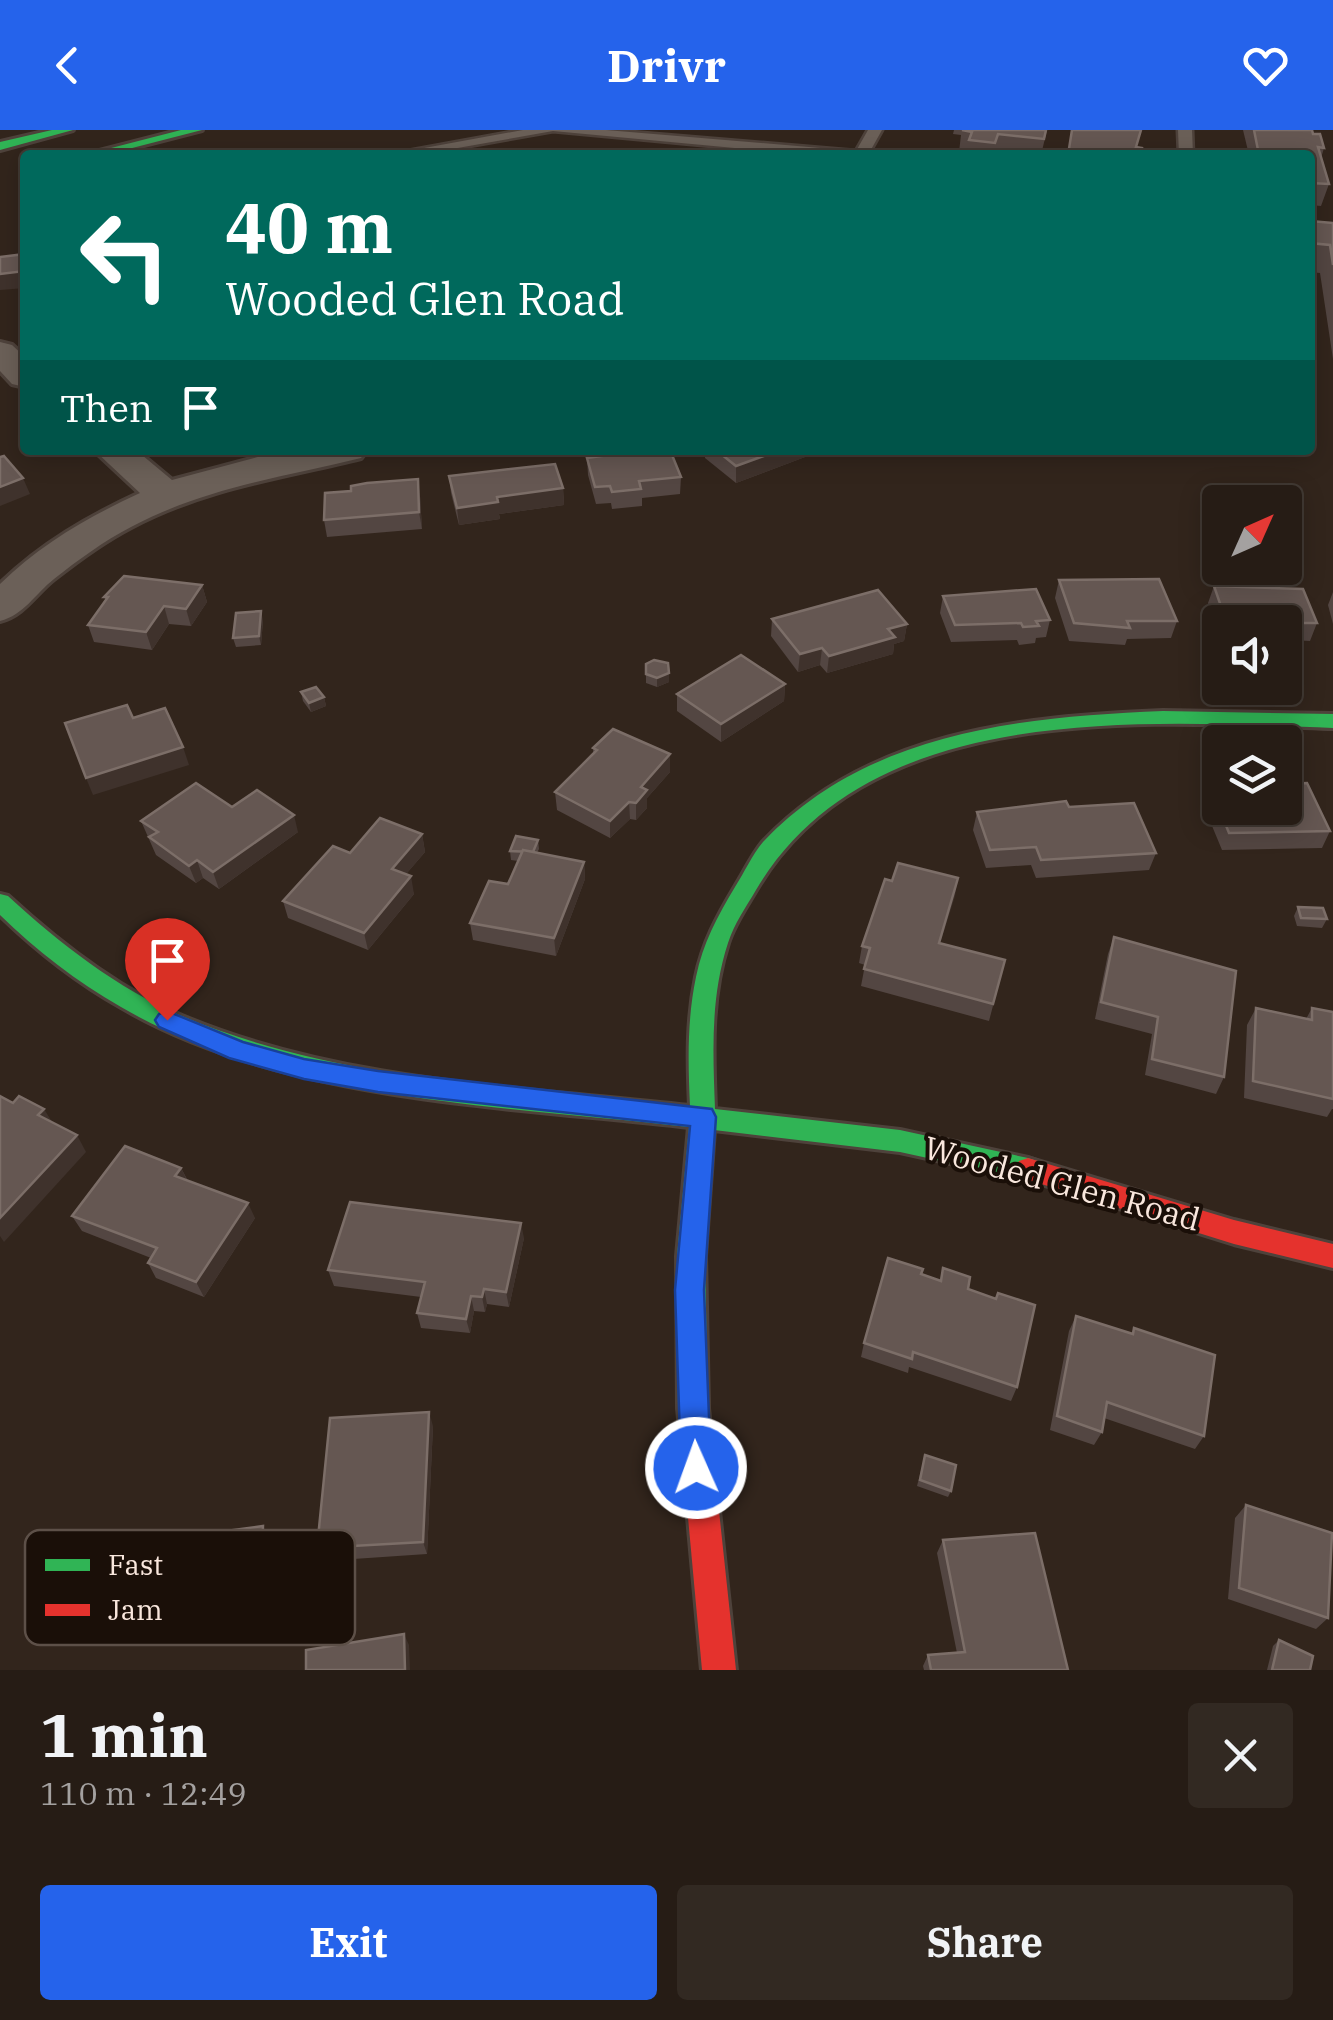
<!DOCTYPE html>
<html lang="en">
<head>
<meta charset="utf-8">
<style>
	body { margin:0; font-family:"IBM Plex Serif",serif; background:#322922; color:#f1f3f6; height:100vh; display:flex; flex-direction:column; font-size:38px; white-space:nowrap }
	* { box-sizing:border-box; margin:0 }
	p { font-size:32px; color:#a4a1a0 }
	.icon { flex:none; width:55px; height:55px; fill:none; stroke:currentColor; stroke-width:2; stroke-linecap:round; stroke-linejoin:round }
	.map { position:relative; height:1540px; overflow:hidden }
	.details { display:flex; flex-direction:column; background:#261c15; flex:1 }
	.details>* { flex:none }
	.hud { position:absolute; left:20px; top:20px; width:1295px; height:305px; border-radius:10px; box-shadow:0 5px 25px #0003,0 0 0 2px #423a34; background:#00695c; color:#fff; overflow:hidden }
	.needle { width:65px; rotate:45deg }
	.tools { position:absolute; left:1202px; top:355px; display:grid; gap:20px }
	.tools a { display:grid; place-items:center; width:100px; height:100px; border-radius:10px; background:#261c15; box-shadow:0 5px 25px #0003,0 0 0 2px #423a34; font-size:50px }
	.pin { position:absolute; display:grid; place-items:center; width:85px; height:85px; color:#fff; margin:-102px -42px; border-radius:50% 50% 50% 0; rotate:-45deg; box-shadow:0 0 10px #0007 }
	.pin .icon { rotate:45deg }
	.me { position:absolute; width:110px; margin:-55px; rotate:358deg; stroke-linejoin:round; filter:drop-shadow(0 0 8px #0008) }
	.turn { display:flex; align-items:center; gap:35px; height:210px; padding:0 40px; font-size:45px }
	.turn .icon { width:130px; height:130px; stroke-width:2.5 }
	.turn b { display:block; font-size:70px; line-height:85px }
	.then { display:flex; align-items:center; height:95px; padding:0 40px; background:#0003; gap:20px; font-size:38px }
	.round { display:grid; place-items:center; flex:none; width:105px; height:105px; border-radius:10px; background:#322922 }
	.summary { display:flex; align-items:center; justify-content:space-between; height:170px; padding:0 40px }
	h1 { font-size:60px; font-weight:700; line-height:75px }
	.button { display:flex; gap:20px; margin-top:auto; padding:20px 40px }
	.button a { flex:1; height:115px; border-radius:10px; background:#2563eb; color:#fff; font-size:40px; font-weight:700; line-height:115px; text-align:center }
	.button a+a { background:#322922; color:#f1f3f6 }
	header { display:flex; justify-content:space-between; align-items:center; height:130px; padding:0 40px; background:#2563eb; color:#fff; font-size:45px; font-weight:700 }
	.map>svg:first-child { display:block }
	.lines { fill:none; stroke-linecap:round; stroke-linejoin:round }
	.lane-casing { stroke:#4e423b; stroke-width:5 }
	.street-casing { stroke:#4e423b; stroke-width:6 }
	.fast-casing { stroke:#4e423b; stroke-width:6 }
	.jam-casing { stroke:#4e423b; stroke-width:6 }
	.lane { fill:#6b6058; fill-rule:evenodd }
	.street { fill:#6b6058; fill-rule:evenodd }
	.fast { fill:#30b455; fill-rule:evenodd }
	.jam { fill:#e5322d; fill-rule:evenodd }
	.wall { fill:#534642 }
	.shaded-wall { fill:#3f322c }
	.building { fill:#655752; stroke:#7c6e68; stroke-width:2.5 }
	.route { fill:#2563eb; stroke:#184099; stroke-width:2.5 }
	.labels { text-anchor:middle; stroke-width:8; stroke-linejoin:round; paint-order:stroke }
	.street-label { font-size:32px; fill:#f9e7dd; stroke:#1a0f08 }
	.key { fill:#1a0f08; stroke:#5d5048; stroke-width:2.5 }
	.key-label { font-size:28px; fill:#f9e7dd }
</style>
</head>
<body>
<header><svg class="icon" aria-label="back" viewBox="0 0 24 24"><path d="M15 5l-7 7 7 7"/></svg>Drivr<svg class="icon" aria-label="heart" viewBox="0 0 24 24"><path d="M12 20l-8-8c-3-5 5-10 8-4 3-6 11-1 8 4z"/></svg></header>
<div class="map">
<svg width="1333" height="1540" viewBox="0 0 1333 1540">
	<rect width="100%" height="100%" fill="#32251c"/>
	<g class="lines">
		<defs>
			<g id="lane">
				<polygon points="523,0 606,0 856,21 868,0 882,0 868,25 808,25 553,1 418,25 386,25"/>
				<polygon points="1178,0 1192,0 1193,25 1179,25"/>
			</g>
			<g id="street">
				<polygon points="0,212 12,215 25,227 25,257 12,254 0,241"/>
				<path d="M94,320H136L172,350L284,320H367L361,328C280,348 207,357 131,397C104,411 78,430 54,449C35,464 24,485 0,491V454C41,414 88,387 140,363Z"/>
			</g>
			<g id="fast">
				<polygon points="52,0 73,0 0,20 0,12"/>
				<polygon points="181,0 202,0 105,25 84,25"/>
				<path d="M1163,581L1333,584V598C1143,591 868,570 756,760C746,777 734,794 728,813C710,868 713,923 715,979L900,1000L1028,1028L1037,1031L1041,1039L1037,1047L1028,1050L900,1022L714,1000L705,1126L708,1278L703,1288L693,1292L683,1288L678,1278L677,1126L689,997C507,976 281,971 121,877C77,852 36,820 0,785V764L8,766C59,813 118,859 182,886C341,953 521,957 690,976C688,932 687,890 696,847C703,813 717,787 735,757C744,743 752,725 763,712C867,602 1020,587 1163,581Z"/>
			</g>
			<g id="jam">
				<polygon points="1028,1028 1234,1090 1333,1114 1333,1138 1234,1114 1019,1047 1015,1039 1019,1031"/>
				<polygon points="693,1264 703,1268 708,1278 736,1540 702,1540 678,1278 683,1268"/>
			</g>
		</defs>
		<!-- lane casing -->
		<use href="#lane" class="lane-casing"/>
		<!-- street casing -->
		<use href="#street" class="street-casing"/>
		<!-- fast casing -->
		<use href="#fast" class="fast-casing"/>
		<!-- jam casing -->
		<use href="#jam" class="jam-casing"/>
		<!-- lane -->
		<use href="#lane" class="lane"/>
		<!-- street -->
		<use href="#street" class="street"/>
		<!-- fast -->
		<use href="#fast" class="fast"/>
		<!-- jam -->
		<use href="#jam" class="jam"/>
	</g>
	<!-- wall -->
	<g class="wall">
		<polygon points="954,0 1047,0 1041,25 967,25 967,22 959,22 961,5 953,4"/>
		<polygon points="1243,0 1312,0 1324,18 1321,28 1329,54 1321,76 1310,75 1310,25 1249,25"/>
		<polygon points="1310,91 1333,93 1333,229 1320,143 1310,142"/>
		<polygon points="705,320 806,320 805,327 736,353 705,328"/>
		<polygon points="587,328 681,347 680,364 642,368 642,376 612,379 611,373 596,374 588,345"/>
		<polygon points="449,346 563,358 564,375 499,384 500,389 459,395 451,363"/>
		<polygon points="420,366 422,399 327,407 324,390"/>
		<polygon points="1059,450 1177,491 1171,508 1127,509 1125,515 1069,511 1055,468"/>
		<polygon points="202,455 207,472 191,496 169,494 152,520 94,512 88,495 106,471 104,467"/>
		<polygon points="1214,456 1317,493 1310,511 1290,510 1288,516 1285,516 1285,492 1220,492 1220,508 1208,473"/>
		<polygon points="1333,462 1333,494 1328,475"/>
		<polygon points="943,466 1050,490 1046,507 1036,508 1035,513 1019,515 1017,510 951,512 940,483"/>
		<polygon points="772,489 907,494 904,511 894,514 893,524 827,543 820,535 798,542 771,506"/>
		<polygon points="263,490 261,515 236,517 233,508"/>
		<polygon points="646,534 669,552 657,557 646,553"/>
		<polygon points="785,554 784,571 721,612 677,581 677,564"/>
		<polygon points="301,562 324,567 326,576 311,582 303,571"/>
		<polygon points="593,618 670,624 670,642 647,668 647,678 636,690 630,689 610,708 557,680 555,662 593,624"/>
		<polygon points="1212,661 1220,678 1330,701 1322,718 1222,720 1205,679"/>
		<polygon points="232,677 298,702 219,759 203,748 196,753 156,725 141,691"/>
		<polygon points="977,682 1156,723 1149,740 1036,748 1031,735 986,738 973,700"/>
		<polygon points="422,704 425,722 406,744 414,764 368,820 288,788 283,771 350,723"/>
		<polygon points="538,710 539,719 537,723 584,732 585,749 556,826 473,810 470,793 508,754 518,731 511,730 510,721"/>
		<polygon points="958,748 940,813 1005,830 989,891 861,856 865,835 859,833 862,816 892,751"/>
		<polygon points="1298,777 1327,789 1322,798 1297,796 1294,786"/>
		<polygon points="1114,807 1224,947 1216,964 1145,945 1152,904 1095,889 1108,824"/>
		<polygon points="1256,878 1306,889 1312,878 1333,882 1333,979 1332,979 1327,987 1244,968 1247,895"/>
		<polygon points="181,1038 188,1051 255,1088 204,1167 156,1148 148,1133 151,1128 82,1101 72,1086"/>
		<polygon points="524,1108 509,1177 487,1174 485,1182 474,1181 470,1203 421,1198 417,1183 421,1167 334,1156 328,1140"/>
		<polygon points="943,1138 968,1159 1017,1257 1011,1271 909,1237 908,1243 861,1227 864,1213 921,1144 940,1150"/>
		<polygon points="1076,1186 1131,1204 1134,1198 1204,1306 1195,1319 1104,1288 1102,1302 1094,1315 1050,1300 1069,1201"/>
		<polygon points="433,1296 427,1424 324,1431 317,1418"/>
		<polygon points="925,1325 951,1361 948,1367 917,1356"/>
		<polygon points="1246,1375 1328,1488 1316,1499 1228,1469 1235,1388"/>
		<polygon points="270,1408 268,1483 183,1496 174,1485"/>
		<polygon points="943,1410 1068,1540 924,1540 923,1536 928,1525 957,1523 937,1423"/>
		<polygon points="1279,1510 1310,1540 1267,1540 1273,1516"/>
	</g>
	<!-- shaded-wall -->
	<g class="shaded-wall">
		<polygon points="25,141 25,158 0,160 0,144"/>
		<polygon points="780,320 806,320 805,327 736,353 736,336"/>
		<polygon points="23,348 30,364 0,376 0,357"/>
		<polygon points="418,349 420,366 422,399 419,382"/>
		<polygon points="563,358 564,375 499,384 500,389 459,395 457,378 497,367"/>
		<polygon points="202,455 207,472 191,496 186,479"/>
		<polygon points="164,476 169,494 152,520 146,502"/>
		<polygon points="261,481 263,490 261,515 259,506"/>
		<polygon points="907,494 904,511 894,514 893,524 827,543 829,526 888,499"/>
		<polygon points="822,518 820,535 798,542 800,524"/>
		<polygon points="669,543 669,552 657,557 657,548"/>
		<polygon points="785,554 784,571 721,612 721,594"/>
		<polygon points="324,567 326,576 311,582 309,573"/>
		<polygon points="183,617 189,635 93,665 86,648"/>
		<polygon points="670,624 670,642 647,668 647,678 636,690 636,673 641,657"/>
		<polygon points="629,672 630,689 610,708 610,691"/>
		<polygon points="294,685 298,702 219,759 213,742"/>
		<polygon points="422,704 425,722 396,756 392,739"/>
		<polygon points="197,730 203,748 196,753 189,736"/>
		<polygon points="584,732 585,749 556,826 554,808"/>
		<polygon points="411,746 414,764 368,820 364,803"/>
		<polygon points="958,748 955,766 935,830 939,813"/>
		<polygon points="44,979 54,995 38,985"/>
		<polygon points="77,1005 86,1022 4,1112 0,1106 0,1088"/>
		<polygon points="181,1038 189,1054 175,1046"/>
		<polygon points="248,1073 255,1088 204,1167 196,1152"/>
		<polygon points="521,1093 524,1108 509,1177 506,1162"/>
		<polygon points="484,1159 487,1174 485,1182 482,1167"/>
		<polygon points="471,1166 474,1181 470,1203 466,1189"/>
		<polygon points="429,1282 433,1296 427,1424 423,1412"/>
		<polygon points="263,1396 270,1408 268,1483 260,1471"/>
		<polygon points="404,1504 409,1515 410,1540 405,1540"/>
	</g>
	<!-- building -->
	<g class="building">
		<polygon points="962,0 1046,0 1044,9 998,4 995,13 969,10 972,2"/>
		<polygon points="1072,0 1141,0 1136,17 1142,18 1141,25 1068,25"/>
		<polygon points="1254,0 1312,0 1313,4 1320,4 1324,18 1318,17 1329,54 1310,53 1310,25 1259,25"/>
		<polygon points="471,20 524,25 467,25"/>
		<polygon points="1310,91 1333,93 1333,135 1330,115 1310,113"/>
		<polygon points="25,124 25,141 0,144 0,127"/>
		<polygon points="631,320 670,320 681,347 639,351 641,359 612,362 610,356 595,357 587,328 602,326 601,322"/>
		<polygon points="716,320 780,320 736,336"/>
		<polygon points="4,326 23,348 0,357 0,327"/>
		<polygon points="555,334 563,358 497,367 498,372 457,378 449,346"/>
		<polygon points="418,349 419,382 324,390 325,363 351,361 351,356 367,353"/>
		<polygon points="124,446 202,455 186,479 164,476 146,502 88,495 108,467 104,467"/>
		<polygon points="1159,449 1177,491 1127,491 1130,498 1074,493 1059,450"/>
		<polygon points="1214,456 1303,459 1317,493 1292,493 1295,499 1285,498 1285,492 1226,491"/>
		<polygon points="1036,459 1050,490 1036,491 1039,496 1023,497 1021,493 955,495 943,466"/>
		<polygon points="878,460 907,494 888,499 895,507 829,526 822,518 800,524 772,489"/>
		<polygon points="261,481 259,506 233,508 236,483"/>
		<polygon points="741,525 785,554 721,594 677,564"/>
		<polygon points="654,530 668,533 669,543 657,548 646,544 646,534"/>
		<polygon points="316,557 324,567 309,573 301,562"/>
		<polygon points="127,575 133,588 165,578 183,617 86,648 65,593"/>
		<polygon points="613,599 670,624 641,657 647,660 636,673 629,672 610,691 555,662 597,620 593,618"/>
		<polygon points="196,653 232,677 257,660 294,685 213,742 197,730 189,736 149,707 158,702 141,691"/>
		<polygon points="1307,653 1330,701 1229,703 1212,661 1220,661 1220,678 1285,678 1285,654"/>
		<polygon points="1066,671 1069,677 1134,673 1156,723 1041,730 1036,717 990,720 977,682"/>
		<polygon points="380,688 422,704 392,739 411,746 364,803 283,771 333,716 350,723"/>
		<polygon points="516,706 538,710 533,722 510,721"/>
		<polygon points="523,720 584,732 554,808 470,793 489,751 508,754"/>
		<polygon points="898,733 958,748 939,813 1005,830 993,874 864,839 870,818 862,816 885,749 892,751"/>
		<polygon points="1298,777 1323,778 1327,789 1301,788"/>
		<polygon points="1114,807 1236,841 1224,947 1152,929 1158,887 1101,872"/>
		<polygon points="1256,878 1312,890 1312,878 1333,882 1333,969 1253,951"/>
		<polygon points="0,966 13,973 19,966 44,979 38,985 77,1005 0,1088"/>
		<polygon points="125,1016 181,1038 175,1046 248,1073 196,1152 148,1133 157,1118 72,1086"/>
		<polygon points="350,1072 521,1093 506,1162 484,1159 482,1167 471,1166 466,1189 417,1183 425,1152 328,1140"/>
		<polygon points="888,1128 923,1139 921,1144 941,1151 943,1138 970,1147 968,1159 996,1169 998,1163 1035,1175 1017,1257 913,1222 912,1229 864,1213"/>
		<polygon points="1076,1186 1133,1204 1134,1198 1215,1225 1204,1306 1107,1272 1102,1302 1057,1286"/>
		<polygon points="429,1282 423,1412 317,1418 330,1288"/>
		<polygon points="925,1325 956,1335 951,1361 920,1350"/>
		<polygon points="1246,1375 1332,1403 1328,1488 1239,1458"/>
		<polygon points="263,1396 260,1471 174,1485 180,1407"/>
		<polygon points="1035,1403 1068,1540 931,1540 928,1525 965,1522 943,1410"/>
		<polygon points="404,1504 405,1540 306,1540 306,1520"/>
		<polygon points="1279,1510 1313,1526 1310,1540 1272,1540"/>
	</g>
	<!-- route -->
	<polygon class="route" points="167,881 243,912 304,929 378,941 712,979 716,987 704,1160 711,1338 707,1348 696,1353 685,1348 681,1338 675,1160 690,996 378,962 304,949 229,928 159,897 155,890 159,884"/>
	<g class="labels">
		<!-- street labels -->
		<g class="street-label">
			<text transform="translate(1062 1054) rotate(15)" y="11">Wooded Glen Road</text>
		</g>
	</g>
	<!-- legend -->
	<rect x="25" y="1400" width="330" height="115" rx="15" class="key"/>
	<rect x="45" y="1429" width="45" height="12" fill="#30b455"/>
	<rect x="45" y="1474" width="45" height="12" fill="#e5322d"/>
	<g class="key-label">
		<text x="108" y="1445">Fast</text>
		<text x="108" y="1490">Jam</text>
	</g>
</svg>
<div class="tools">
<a><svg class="needle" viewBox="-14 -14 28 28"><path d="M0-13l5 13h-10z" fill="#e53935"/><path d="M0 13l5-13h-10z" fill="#a4a1a0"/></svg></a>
<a><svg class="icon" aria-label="sound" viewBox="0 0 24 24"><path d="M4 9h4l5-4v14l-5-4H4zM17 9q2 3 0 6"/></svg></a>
<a><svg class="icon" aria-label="layers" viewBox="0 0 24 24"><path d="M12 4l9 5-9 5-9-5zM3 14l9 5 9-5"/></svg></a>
</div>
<div class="pin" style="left:167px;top:890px;background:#d93025"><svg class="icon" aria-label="arrive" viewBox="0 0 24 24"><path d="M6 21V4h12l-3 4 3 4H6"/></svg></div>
<svg class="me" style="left:696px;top:1338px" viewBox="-20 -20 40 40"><circle r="17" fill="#2563eb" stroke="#fff" stroke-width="3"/><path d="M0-11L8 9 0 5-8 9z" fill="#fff"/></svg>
<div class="hud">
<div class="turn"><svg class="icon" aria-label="left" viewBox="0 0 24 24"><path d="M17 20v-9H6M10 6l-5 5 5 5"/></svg><div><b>40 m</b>Wooded Glen Road</div></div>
<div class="then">Then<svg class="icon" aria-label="arrive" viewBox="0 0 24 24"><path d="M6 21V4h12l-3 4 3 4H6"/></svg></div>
</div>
</div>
<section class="details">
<div class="summary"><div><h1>1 min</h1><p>110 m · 12:49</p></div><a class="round"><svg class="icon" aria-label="close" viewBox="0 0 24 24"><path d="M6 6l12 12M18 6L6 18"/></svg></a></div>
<div class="button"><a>Exit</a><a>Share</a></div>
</section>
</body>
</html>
